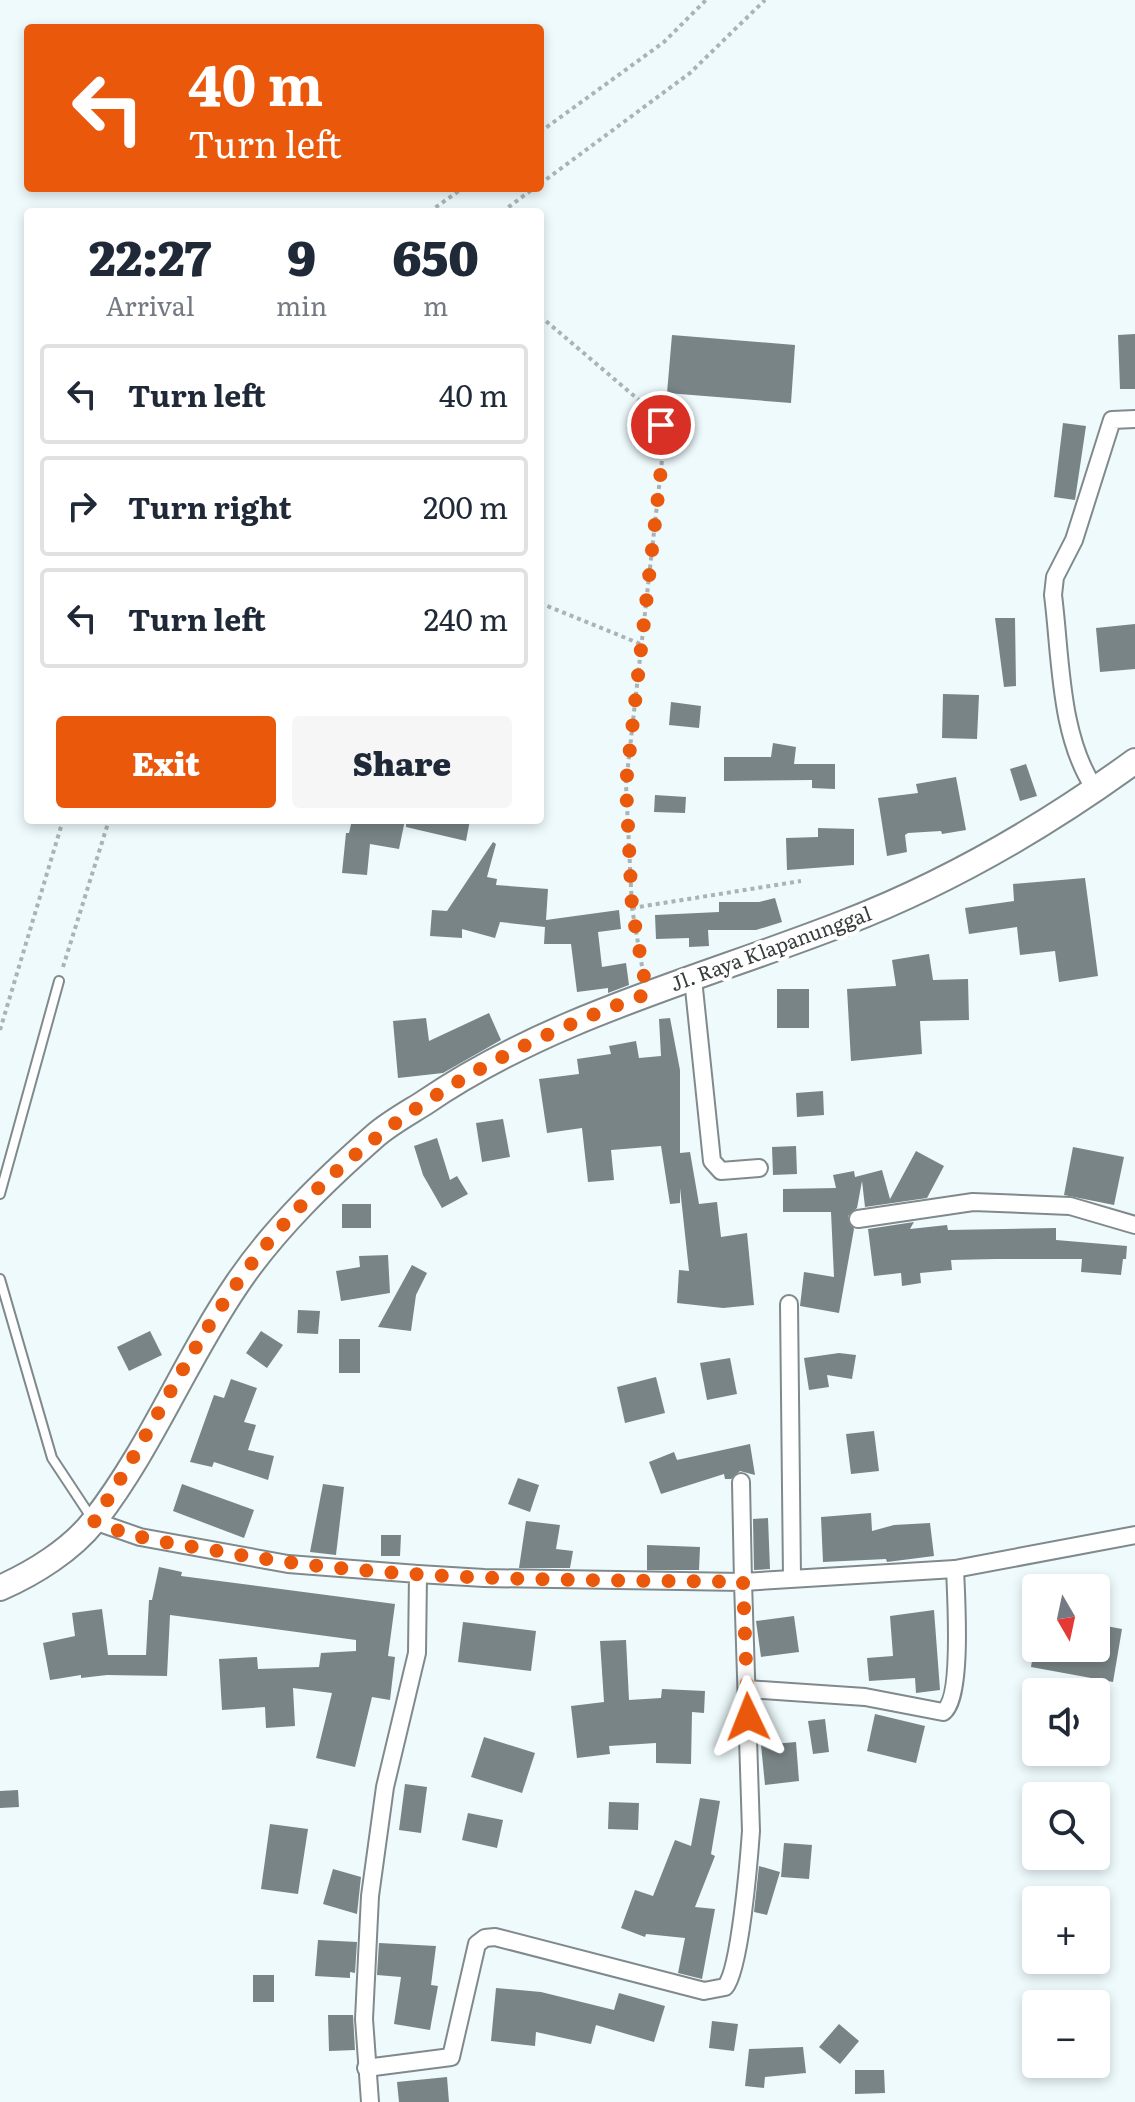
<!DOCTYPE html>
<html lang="en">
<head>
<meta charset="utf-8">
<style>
	body { margin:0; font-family:Literata,serif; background:#f6f6f7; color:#1f2937; height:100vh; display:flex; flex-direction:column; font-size:30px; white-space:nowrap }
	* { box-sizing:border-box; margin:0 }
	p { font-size:26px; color:#747a83 }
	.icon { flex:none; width:44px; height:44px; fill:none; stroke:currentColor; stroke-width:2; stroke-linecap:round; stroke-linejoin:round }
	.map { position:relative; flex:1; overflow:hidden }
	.details { position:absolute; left:24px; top:208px; width:520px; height:616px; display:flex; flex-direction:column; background:#fff; border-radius:8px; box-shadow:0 4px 12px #0003 }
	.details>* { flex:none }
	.banner { position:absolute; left:24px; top:24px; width:520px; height:168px; border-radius:8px; box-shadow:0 4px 12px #0003; background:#ea580c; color:#fff; overflow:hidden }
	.needle { width:52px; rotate:171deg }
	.controls { position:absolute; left:1022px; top:1574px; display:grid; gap:16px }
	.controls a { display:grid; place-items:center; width:88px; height:88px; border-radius:8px; background:#fff; box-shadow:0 4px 12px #0003; font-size:40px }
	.pin { position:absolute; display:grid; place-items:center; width:68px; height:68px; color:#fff; margin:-34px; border:4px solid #fff; border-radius:50%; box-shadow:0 2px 8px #0007 }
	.me { position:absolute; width:88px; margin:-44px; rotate:358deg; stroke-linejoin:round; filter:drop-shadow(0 0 6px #0008) }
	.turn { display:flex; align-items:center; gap:28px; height:168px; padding:0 32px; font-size:36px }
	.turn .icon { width:104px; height:104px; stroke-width:2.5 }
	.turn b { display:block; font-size:56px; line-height:68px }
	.eta { display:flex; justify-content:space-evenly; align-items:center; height:136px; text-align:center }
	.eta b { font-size:48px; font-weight:800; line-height:56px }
	.cta { display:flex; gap:16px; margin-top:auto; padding:16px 32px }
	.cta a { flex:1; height:92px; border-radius:8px; background:#ea580c; color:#fff; font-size:32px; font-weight:800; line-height:92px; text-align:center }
	.cta a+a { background:#f6f6f7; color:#1f2937 }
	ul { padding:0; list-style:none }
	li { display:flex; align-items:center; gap:24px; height:100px; margin:0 16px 12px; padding:0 16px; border:4px solid #e0e1e3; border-radius:8px }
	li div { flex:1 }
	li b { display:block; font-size:30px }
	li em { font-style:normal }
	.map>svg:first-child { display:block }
	.building { fill:#798486 }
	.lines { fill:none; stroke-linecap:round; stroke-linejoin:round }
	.lane-casing { stroke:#808a8c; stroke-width:12 }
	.street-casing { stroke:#808a8c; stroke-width:20 }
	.secondary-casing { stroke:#808a8c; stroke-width:28 }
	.path { stroke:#aab3b5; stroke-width:4; stroke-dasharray:4 4; stroke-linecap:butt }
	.lane { stroke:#fff; stroke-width:8 }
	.street { stroke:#fff; stroke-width:16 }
	.secondary { stroke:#fff; stroke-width:24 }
	.route { stroke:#ea580c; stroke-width:14; stroke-dasharray:0 25.2 }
	.labels { text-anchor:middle; stroke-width:8; stroke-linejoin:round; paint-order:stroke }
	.street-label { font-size:20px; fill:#383d3e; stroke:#fff }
</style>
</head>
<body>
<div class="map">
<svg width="1135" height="2102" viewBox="0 0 1135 2102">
	<rect width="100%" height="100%" fill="#eefafc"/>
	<!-- building -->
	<g class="building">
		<polygon points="1135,334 1135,389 1120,389 1118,335"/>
		<polygon points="672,335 795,345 791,403 667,393"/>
		<polygon points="1063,423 1086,426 1075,500 1054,497"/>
		<polygon points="995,618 1015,618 1016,686 1004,687"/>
		<polygon points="1135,624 1135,669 1100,672 1096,628"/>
		<polygon points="943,694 979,695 977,739 942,738"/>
		<polygon points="671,702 701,706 699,728 669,725"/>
		<polygon points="773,743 796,747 794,764 835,764 835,789 812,788 812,780 724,781 724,757 771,757"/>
		<polygon points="1026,764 1037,796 1020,801 1010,769"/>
		<polygon points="956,777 966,830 942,834 941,831 908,833 905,835 907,852 887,856 878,798 918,793 916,784"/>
		<polygon points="655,795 686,797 685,813 654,812"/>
		<polygon points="352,820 405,820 399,849 370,844 367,875 342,873 346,833 349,833"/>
		<polygon points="406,820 470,820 466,841 406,827"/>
		<polygon points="818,828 854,829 854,865 787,870 786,838 818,837"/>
		<polygon points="493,842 496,844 487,877 497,879 496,885 548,889 546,920 619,910 621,929 598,932 602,967 626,963 629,985 608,993 608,988 577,992 571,944 544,944 545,927 500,922 495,938 462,929 462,938 430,936 432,910 447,911"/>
		<polygon points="1085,878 1098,976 1059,982 1055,951 1020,955 1017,927 969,934 965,908 1014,901 1013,884"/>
		<polygon points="775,898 782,922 756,930 708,930 709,946 689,947 689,938 656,939 655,915 719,912 719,902 759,902"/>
		<polygon points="929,954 933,980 968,979 969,1020 920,1021 922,1054 851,1061 847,989 896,986 892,960"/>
		<rect x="777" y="989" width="32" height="39"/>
		<polygon points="489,1013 501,1040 443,1073 398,1078 393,1021 426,1018 429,1041"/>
		<polygon points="670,1018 680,1070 680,1153 690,1152 699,1204 717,1202 721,1237 747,1233 754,1305 723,1308 677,1303 679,1270 689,1271 680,1188 680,1203 670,1204 661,1146 611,1150 614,1180 588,1182 582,1128 547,1133 539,1079 579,1074 577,1059 611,1054 609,1046 636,1041 639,1058 661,1056 659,1019"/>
		<polygon points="823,1091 824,1115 797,1117 796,1093"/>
		<polygon points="503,1119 510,1157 482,1162 476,1123"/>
		<polygon points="437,1138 450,1180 457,1176 468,1194 442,1208 423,1175 414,1146"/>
		<polygon points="796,1146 797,1174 773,1175 772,1147"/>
		<polygon points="1073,1147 1124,1157 1114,1205 1064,1195"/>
		<polygon points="916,1151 944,1166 927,1198 865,1207 862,1181 857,1208 848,1216 854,1229 839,1313 800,1306 804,1272 834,1277 831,1212 783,1212 783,1189 836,1188 833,1175 854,1171 855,1177 882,1170 890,1199"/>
		<rect x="342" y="1204" width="29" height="24"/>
		<polygon points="914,1222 910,1229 947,1225 948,1230 1056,1228 1056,1240 1127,1246 1126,1259 1123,1259 1121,1275 1081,1272 1082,1259 996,1259 951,1260 952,1270 920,1273 921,1283 902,1286 901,1273 874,1276 868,1229"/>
		<polygon points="388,1255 390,1293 341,1301 336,1271 360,1267 359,1256"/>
		<polygon points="412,1265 427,1273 416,1295 411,1331 378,1327"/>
		<polygon points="298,1310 320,1311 318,1334 297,1333"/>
		<polygon points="150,1331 162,1355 129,1371 117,1347"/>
		<polygon points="261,1331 283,1345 267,1368 246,1353"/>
		<rect x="339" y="1339" width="21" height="34"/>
		<polygon points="839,1353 856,1355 852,1379 827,1375 829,1387 809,1390 804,1358"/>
		<polygon points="730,1358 737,1394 707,1400 700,1363"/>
		<polygon points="656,1377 665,1413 625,1423 617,1387"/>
		<polygon points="231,1379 257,1388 244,1422 256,1425 248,1450 274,1456 268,1480 214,1462 212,1467 190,1462 214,1395 224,1398"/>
		<polygon points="874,1431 879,1471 851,1474 846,1434"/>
		<polygon points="750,1444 755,1475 740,1471 731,1479 725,1479 724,1474 661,1494 649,1462 674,1452 677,1460"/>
		<polygon points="518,1478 539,1485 530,1512 508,1504"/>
		<polygon points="182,1484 254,1510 244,1538 173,1511"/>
		<polygon points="323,1484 344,1487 336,1555 310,1552"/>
		<polygon points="871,1513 872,1531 894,1525 930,1523 934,1556 887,1562 886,1559 823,1562 821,1517"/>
		<polygon points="768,1518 770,1569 754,1570 753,1519"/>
		<polygon points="526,1521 560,1525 556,1549 573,1551 570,1568 519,1568"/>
		<polygon points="381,1535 401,1535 400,1556 381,1556"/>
		<polygon points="647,1545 700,1547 699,1570 647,1570"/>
		<polygon points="159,1567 182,1572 181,1576 395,1604 388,1656 395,1657 390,1700 372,1697 355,1767 316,1758 332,1693 293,1688 295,1726 266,1728 265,1707 222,1710 219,1659 257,1657 258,1669 319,1667 321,1653 356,1651 356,1640 170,1615 167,1676 107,1675 81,1678 81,1675 50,1680 43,1643 75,1636 72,1613 102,1609 108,1655 146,1655 149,1600 152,1600"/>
		<polygon points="934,1610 940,1690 916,1693 915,1678 869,1681 867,1658 893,1656 890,1616"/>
		<polygon points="794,1616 799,1652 761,1657 756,1621"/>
		<polygon points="463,1622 536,1631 531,1671 458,1662"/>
		<polygon points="1101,1625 1122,1629 1113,1682 1031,1667 1034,1648 1097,1648"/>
		<polygon points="626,1640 629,1700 661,1698 662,1689 705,1691 704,1713 692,1712 691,1764 656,1763 656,1743 609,1746 610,1754 577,1758 571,1706 604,1702 600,1641"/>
		<polygon points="875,1714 925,1726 916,1763 867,1751"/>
		<polygon points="825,1719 829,1752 813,1754 808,1721"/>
		<polygon points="484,1737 535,1753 522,1793 471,1777"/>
		<polygon points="796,1742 799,1781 765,1785 761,1745"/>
		<polygon points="405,1784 427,1787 421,1833 399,1830"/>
		<polygon points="18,1790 19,1807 0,1808 0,1791"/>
		<polygon points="700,1798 720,1801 711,1854 715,1856 695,1907 715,1909 702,1979 678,1973 685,1938 646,1934 645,1937 621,1928 635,1890 653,1896 675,1840 691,1846"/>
		<polygon points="609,1802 639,1803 638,1830 608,1829"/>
		<polygon points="468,1813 503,1820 497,1848 462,1840"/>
		<polygon points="270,1824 308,1829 298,1894 261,1889"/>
		<polygon points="784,1843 812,1845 809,1879 781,1877"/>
		<polygon points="759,1866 780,1872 767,1915 754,1912"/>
		<polygon points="333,1869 361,1877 357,1914 323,1904"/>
		<polygon points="318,1940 357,1942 355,1973 350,1972 350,1978 315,1976"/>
		<polygon points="379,1943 436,1946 431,1985 438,1986 430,2030 394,2024 401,1977 377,1975"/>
		<rect x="253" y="1975" width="21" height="27"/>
		<polygon points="496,1988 541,1992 614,2010 619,1993 665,2006 654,2042 596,2025 591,2044 536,2032 535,2046 491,2041"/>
		<polygon points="328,2015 353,2015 355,2050 329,2051"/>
		<polygon points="712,2021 738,2024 734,2051 709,2048"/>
		<polygon points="839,2024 859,2041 840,2064 819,2047"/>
		<polygon points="803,2047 806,2073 765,2077 764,2088 745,2086 749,2049"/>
		<polygon points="855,2070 884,2070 885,2093 855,2094"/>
		<polygon points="447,2077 449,2102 399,2102 397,2082"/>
	</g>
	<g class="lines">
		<defs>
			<g id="lane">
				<polyline points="0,1194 59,981"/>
				<polyline points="0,1279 52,1458 91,1517"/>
			</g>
			<g id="street">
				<path d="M1095,789C1059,736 1061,657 1053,595L1055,577L1074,540L1112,420L1135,419"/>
				<polyline points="693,979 712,1161 721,1171 759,1168"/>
				<polyline points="858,1219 973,1202 1070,1206 1135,1225"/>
				<polyline points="789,1304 792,1578"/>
				<polyline points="741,1482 743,1582 955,1569 1135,1535"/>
				<polyline points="94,1521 140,1537 288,1564 418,1574 417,1653 385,1787 370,1896 364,2019 370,2102"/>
				<path d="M747,1689L865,1697L943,1712C963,1699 956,1595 955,1569"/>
				<path d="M366,2068L451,2057L477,1944L485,1938L495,1937L704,1991L725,1987C740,1971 749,1859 751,1831L743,1582L484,1578L418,1574"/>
			</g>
			<path id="secondary" d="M0,1588C34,1573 71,1550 94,1521C151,1448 185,1360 237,1284C274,1229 326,1179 376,1135C390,1123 408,1113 424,1103C551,1016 701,979 844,923C950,882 1043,828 1135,761"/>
		</defs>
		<!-- lane casing -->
		<use href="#lane" class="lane-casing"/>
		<!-- street casing -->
		<use href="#street" class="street-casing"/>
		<!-- secondary casing -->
		<use href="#secondary" class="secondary-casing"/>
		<!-- path -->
		<g class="path">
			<polyline points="540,132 664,42 706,0"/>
			<polyline points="540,184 690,73 765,0"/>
			<polyline points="429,212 463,188"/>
			<polyline points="502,212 534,188"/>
			<polyline points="540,316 653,412 661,425 664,442 626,784 632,908 643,972"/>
			<polyline points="540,603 643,645"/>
			<polyline points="632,908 801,881"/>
			<polyline points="63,967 109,820"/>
			<polyline points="0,1030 63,820"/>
		</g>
		<!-- lane -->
		<use href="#lane" class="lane"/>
		<!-- street -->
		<use href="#street" class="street"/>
		<!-- secondary -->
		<use href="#secondary" class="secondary"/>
	</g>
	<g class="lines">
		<!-- route -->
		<path class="route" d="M661,425L664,442L626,784L632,908L647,994C484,1053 340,1138 238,1282C184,1358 145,1444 94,1521C134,1540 180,1544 223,1552C394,1583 570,1579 743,1582L748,1717"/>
	</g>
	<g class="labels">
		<!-- street labels -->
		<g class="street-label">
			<text transform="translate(771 949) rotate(-20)" y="7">Jl. Raya Klapanunggal</text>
		</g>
	</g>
</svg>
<div class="controls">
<a><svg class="needle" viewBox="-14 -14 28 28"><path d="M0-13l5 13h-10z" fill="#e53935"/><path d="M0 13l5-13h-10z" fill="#747a83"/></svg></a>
<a><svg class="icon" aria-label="sound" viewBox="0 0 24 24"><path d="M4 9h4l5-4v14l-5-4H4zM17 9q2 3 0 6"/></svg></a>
<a><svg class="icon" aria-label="search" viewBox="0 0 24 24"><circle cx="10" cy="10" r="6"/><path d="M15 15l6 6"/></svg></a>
<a>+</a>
<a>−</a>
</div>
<div class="pin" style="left:661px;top:425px;background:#d93025"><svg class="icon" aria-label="arrive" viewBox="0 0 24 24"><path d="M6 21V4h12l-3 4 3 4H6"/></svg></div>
<svg class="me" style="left:748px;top:1717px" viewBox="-20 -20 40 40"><path d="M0-17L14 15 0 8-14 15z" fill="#ea580c" stroke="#fff" stroke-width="4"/></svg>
<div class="banner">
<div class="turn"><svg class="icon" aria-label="left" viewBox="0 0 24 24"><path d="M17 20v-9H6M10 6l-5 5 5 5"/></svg><div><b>40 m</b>Turn left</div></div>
</div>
<section class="details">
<div class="eta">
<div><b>22:27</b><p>Arrival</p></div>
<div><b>9</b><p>min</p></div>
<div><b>650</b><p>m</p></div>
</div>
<ul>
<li><svg class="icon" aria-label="left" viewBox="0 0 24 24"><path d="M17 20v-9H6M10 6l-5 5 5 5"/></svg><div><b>Turn left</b></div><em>40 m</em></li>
<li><svg class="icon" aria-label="right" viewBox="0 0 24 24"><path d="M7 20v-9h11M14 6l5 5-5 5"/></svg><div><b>Turn right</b></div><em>200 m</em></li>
<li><svg class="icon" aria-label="left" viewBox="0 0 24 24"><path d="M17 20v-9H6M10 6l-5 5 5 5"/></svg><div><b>Turn left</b></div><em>240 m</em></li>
</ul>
<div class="cta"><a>Exit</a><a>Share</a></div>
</section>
</div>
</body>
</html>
